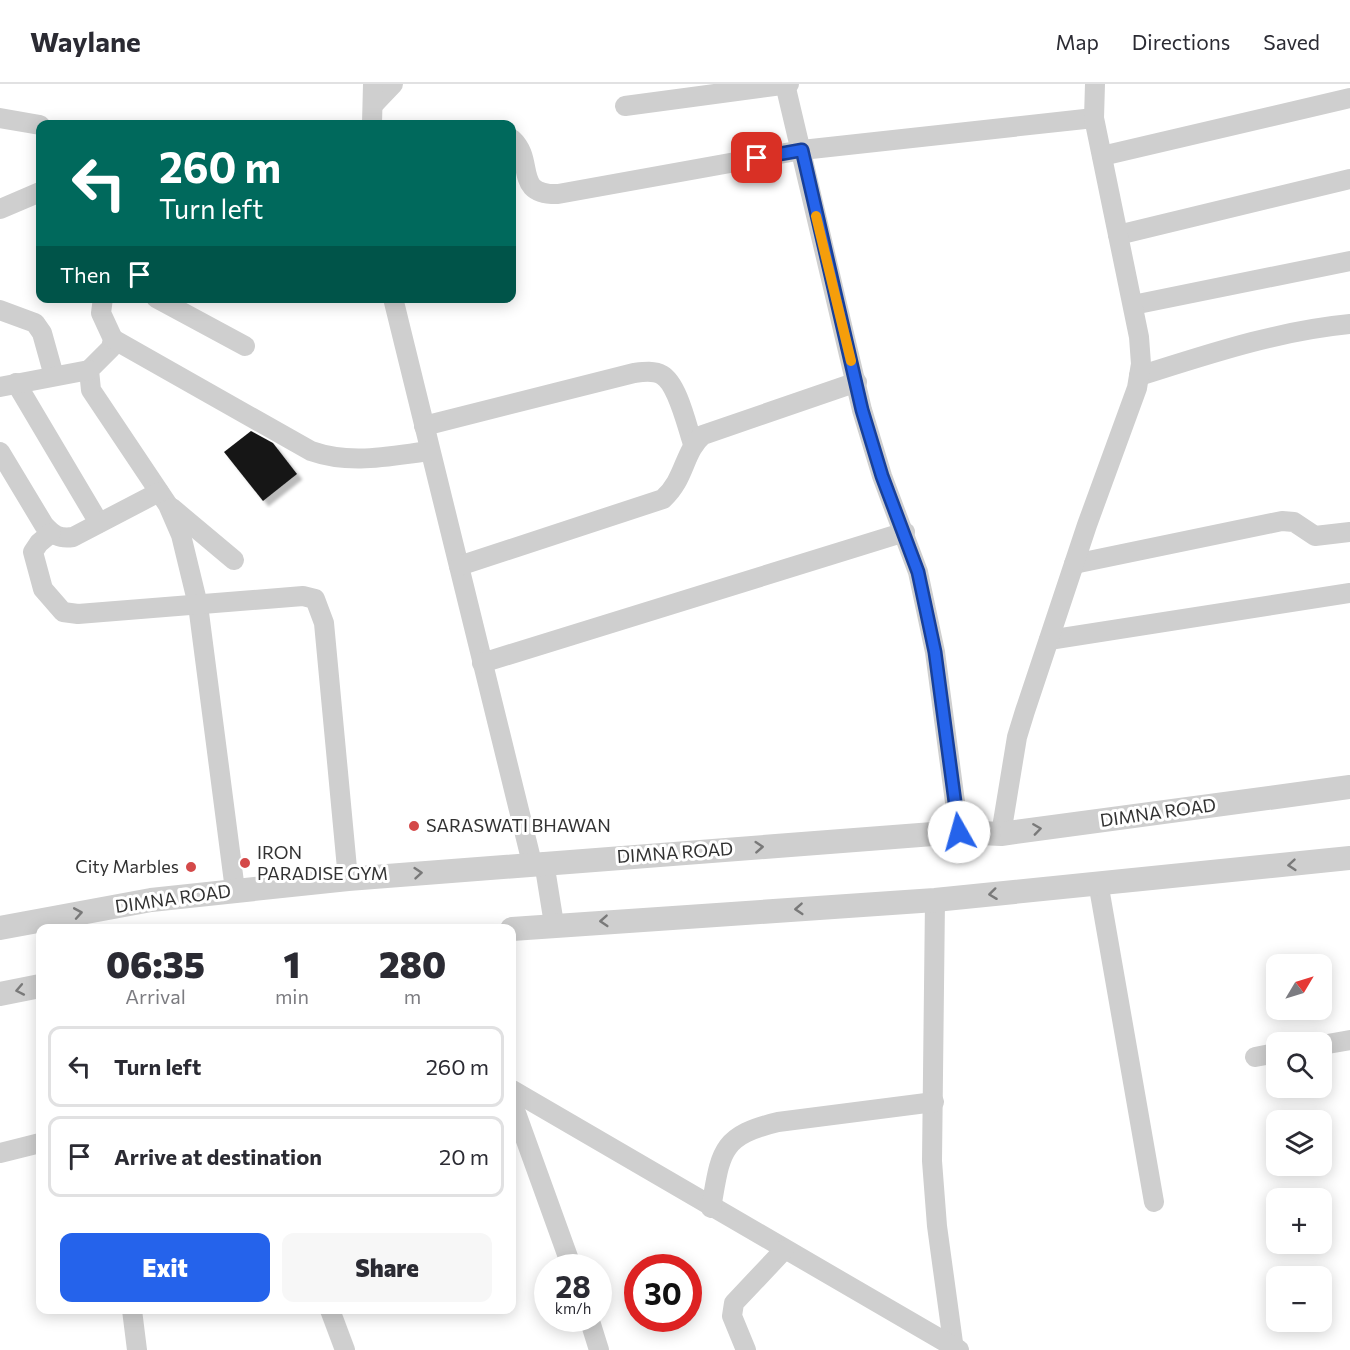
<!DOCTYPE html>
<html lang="en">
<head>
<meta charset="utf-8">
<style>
	body { margin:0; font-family:Commissioner,sans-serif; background:#f7f7f7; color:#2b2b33; height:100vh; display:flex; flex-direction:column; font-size:22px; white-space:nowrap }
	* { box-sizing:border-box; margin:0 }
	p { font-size:20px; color:#7c7c81 }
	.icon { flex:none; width:33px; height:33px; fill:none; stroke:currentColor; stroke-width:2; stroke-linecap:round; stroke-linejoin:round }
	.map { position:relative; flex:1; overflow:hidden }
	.details { position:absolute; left:36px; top:840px; width:480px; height:390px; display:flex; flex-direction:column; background:#fff; border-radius:12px; box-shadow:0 3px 15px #0003 }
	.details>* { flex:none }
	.banner { position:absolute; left:36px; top:36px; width:480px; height:183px; border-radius:12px; box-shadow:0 3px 15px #0003; background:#00695c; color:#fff; overflow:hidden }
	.needle { width:39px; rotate:52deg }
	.fabs { position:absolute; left:1266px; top:870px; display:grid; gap:12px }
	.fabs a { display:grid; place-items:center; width:66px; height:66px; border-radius:12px; background:#fff; box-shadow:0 3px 15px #0003; font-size:30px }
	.speed { position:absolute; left:534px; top:1170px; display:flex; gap:12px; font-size:30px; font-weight:700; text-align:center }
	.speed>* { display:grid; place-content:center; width:78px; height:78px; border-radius:50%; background:#fff; box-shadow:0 3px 15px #0003; line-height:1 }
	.speed small { font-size:15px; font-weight:400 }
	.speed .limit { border:9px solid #d22; background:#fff; color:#111 }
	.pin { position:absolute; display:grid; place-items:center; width:51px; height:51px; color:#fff; margin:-26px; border-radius:12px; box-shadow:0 3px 9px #0006 }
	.me { position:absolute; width:66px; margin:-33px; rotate:353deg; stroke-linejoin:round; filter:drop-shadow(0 0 4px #0008) }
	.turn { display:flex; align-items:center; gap:21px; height:126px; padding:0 24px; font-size:27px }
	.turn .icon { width:78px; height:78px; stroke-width:2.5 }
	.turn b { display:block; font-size:42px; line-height:51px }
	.then { display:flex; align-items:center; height:57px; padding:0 24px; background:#0003; gap:12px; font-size:22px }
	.eta { display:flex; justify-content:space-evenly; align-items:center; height:102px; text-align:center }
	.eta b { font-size:36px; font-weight:800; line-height:42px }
	.button { display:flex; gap:12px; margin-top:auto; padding:12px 24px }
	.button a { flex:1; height:69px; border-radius:12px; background:#2563eb; color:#fff; font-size:24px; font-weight:800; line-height:69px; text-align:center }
	.button a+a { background:#f7f7f7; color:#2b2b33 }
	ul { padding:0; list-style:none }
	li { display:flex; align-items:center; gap:18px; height:81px; margin:0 12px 9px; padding:0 12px; border:3px solid #e1e1e2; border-radius:12px }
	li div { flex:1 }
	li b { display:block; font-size:22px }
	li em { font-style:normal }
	header { display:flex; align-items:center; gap:36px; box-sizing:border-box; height:84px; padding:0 30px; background:#fff; border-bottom:2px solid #e1e1e2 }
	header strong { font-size:28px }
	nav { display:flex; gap:33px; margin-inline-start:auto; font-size:21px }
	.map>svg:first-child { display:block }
	.building { fill:#191919; filter:url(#shadow) }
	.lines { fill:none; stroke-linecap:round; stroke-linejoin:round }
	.minor { stroke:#cfcfcf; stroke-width:20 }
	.tertiary { stroke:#cfcfcf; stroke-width:24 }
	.oneway { stroke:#797979 }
	.route-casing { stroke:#184099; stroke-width:15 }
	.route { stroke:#2563eb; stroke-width:10 }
	.slow { stroke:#f59e0b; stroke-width:10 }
	.poi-dot { fill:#d44949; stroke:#fff; stroke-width:2 }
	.labels { text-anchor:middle; stroke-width:6; stroke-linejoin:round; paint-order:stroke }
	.street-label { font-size:18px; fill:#323232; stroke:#fff }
	.poi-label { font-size:18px; fill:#323232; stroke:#fff; text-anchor:start }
</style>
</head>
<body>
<header>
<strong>Waylane</strong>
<nav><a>Map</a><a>Directions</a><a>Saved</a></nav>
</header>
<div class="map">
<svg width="1350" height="1266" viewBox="0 0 1350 1266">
	<defs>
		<filter id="shadow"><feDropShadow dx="5.5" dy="5.5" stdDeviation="1.5" flood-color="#0004"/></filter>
	</defs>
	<rect width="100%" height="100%" fill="#fff"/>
	<!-- building -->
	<polygon class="building" points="251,347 273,359 297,390 263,417 224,368"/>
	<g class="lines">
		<!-- minor -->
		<g class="minor">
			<polyline points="785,0 862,326 882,392 918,488 935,568 959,748"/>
			<polyline points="373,21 393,0"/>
			<polyline points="625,22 789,0"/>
			<polyline points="0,34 40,41"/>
			<polyline points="372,40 373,0"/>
			<path d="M512,55C536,77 512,111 558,110L802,66L1094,34"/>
			<polyline points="1102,72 1350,14"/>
			<polyline points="0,125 40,108"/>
			<polyline points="1118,151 1350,95"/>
			<polyline points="103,214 101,229 113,255 111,264 89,286 91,306 168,421 181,451 198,521 235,806"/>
			<polyline points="156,214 245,262"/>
			<polyline points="393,214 532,779"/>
			<polyline points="1133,221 1350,177"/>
			<polyline points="0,226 35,239 42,249 54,292"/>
			<path d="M113,255L311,367C351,381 389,372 430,367"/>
			<path d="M1139,292C1209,270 1277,247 1350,240"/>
			<polyline points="16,299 99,439"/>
			<polyline points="0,303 89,286"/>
			<path d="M424,342L634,289C642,288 654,286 662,291C678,300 687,343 693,360"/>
			<path d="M0,368L44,441C53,451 59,455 73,453L159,408"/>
			<polyline points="172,424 234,476"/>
			<polyline points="51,449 39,459 33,468 43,505 63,528 78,530 303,512 315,515 324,539 348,795"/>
			<polyline points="1074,480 1282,437 1294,438 1315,452 1350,448"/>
			<path d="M459,482L663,415C686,394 683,368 703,351L857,298"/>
			<polyline points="1049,556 1350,509"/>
			<polyline points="482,579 905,448"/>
			<polyline points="1001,750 1017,653 1025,627 1087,441 1137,304 1141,280 1139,253 1094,34 1095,0"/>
			<polyline points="544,778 554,840"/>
			<polyline points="1098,798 1154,1118"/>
			<polyline points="935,816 932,1077 937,1142 954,1266"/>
			<polyline points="1322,961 1350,956"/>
			<polyline points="1255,973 1276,969"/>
			<polyline points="512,1006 959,1266"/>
			<polyline points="512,1018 572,1184"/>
			<polyline points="0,1069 40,1059"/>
			<path d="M711,1124C721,1069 719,1052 778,1038L934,1018"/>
			<polyline points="132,1226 137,1266"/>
			<polyline points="330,1226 345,1266"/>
			<polyline points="589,1234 599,1266"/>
			<polyline points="746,1266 732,1232 734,1219 784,1166"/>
		</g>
		<!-- tertiary -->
		<g class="tertiary">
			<polyline points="0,844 151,816 348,795 959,748 1001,750 1350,703"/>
			<polyline points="512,845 935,816 1350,774"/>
			<polyline points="0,910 40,902"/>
		</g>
	</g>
	<!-- one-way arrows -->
	<defs><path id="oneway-chevron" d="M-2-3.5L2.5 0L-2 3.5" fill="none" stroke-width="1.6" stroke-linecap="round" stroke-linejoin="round" transform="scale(1.5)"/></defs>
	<g class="oneway">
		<use href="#oneway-chevron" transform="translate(1037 745) rotate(-8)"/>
		<use href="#oneway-chevron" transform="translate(759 763) rotate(-4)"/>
		<use href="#oneway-chevron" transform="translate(1292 781) rotate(175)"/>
		<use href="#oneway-chevron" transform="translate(418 789) rotate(-5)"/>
		<use href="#oneway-chevron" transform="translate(993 810) rotate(173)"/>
		<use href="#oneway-chevron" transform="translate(799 825) rotate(176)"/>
		<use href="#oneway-chevron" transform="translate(78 829) rotate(-10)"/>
		<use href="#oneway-chevron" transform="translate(604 837) rotate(176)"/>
		<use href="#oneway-chevron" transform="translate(20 906) rotate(169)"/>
	</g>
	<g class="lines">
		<defs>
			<polyline id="route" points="757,74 802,66 862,326 882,392 918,488 935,568 959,748"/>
		</defs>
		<!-- route casing -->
		<use href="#route" class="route-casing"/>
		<!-- route -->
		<use href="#route" class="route"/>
		<!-- slow -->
		<polyline class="slow" points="816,132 851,277"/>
	</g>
	<!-- markers -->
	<g class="poi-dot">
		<circle cx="414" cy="742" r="6"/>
		<circle cx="245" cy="779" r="6"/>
		<circle cx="191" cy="783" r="6"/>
	</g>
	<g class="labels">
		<!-- street labels -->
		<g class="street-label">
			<text transform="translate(1158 729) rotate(-8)" y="6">DIMNA ROAD</text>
			<text transform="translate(675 769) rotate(-4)" y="6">DIMNA ROAD</text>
			<text transform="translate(173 815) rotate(-8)" y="6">DIMNA ROAD</text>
		</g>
		<!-- poi labels -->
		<g class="poi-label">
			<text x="426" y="748">SARASWATI BHAWAN</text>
			<text x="257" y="775">IRON<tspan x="257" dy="21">PARADISE GYM</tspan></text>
			<text x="179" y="789" text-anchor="end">City Marbles</text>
		</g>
	</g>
</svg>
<div class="fabs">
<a><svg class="needle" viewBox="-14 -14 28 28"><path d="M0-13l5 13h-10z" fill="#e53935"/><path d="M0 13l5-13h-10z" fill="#7c7c81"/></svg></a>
<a><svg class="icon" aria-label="search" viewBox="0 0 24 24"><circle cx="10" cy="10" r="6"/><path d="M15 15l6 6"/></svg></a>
<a><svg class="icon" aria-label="layers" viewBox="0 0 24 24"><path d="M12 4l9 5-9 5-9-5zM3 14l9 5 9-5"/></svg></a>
<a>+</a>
<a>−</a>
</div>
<div class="speed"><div>28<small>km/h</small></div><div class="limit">30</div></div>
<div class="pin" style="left:757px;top:74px;background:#d93025"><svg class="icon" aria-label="arrive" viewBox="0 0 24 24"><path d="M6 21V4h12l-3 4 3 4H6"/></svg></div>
<svg class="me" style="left:959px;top:748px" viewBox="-20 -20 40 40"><circle r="19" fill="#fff"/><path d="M0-13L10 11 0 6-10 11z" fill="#2563eb"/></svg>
<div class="banner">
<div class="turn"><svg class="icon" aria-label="left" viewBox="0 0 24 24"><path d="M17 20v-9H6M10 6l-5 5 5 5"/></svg><div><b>260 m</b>Turn left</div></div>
<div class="then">Then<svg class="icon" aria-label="arrive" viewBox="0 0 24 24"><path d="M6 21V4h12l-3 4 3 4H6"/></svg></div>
</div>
<section class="details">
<div class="eta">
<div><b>06:35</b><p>Arrival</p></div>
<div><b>1</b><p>min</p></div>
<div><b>280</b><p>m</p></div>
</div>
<ul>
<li><svg class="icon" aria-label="left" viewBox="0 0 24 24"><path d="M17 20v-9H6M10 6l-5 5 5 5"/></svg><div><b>Turn left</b></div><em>260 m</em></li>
<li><svg class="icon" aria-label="arrive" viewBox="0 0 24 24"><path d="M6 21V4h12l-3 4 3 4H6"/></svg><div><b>Arrive at destination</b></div><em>20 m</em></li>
</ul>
<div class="button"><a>Exit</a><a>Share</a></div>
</section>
</div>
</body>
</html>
